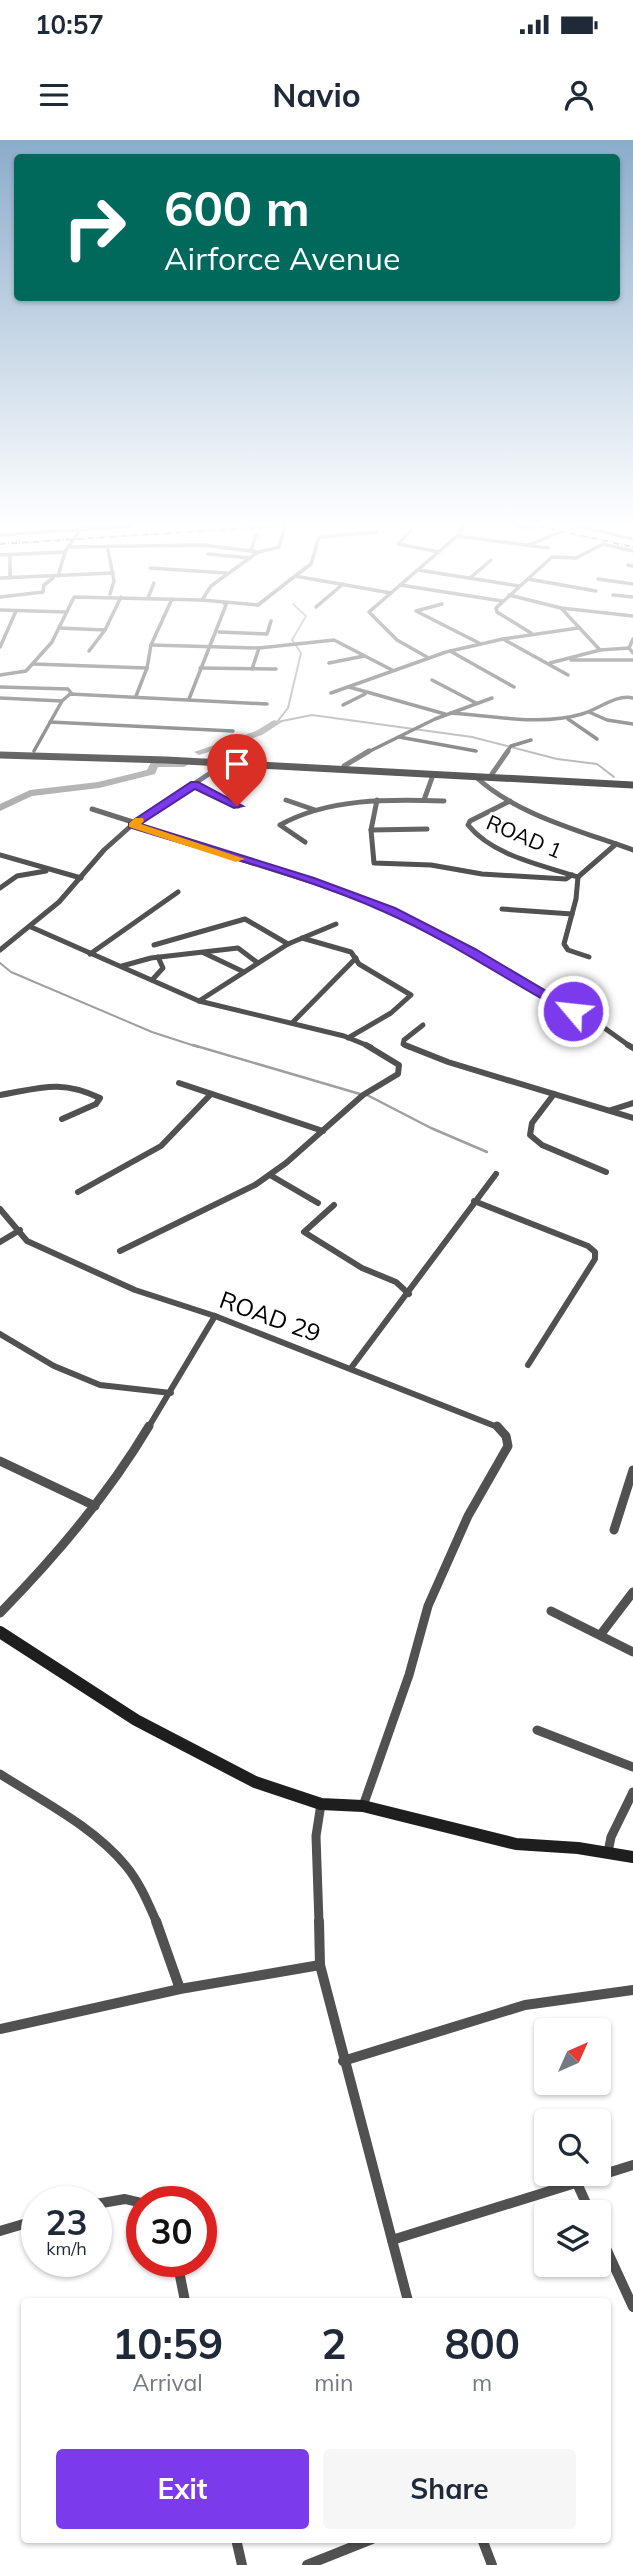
<!DOCTYPE html>
<html lang="en">
<head>
<meta charset="utf-8">
<style>
	body { margin:0; font-family:Mulish,sans-serif; background:#f6f6f7; color:#1f2937; height:100vh; display:flex; flex-direction:column; font-size:26px; white-space:nowrap }
	* { box-sizing:border-box; margin:0 }
	p { font-size:23px; color:#747a83 }
	.icon { flex:none; width:38px; height:38px; fill:none; stroke:currentColor; stroke-width:2; stroke-linecap:round; stroke-linejoin:round }
	.map { position:relative; flex:1; overflow:hidden }
	.panel { position:absolute; left:21px; top:2158px; width:590px; height:245px; display:flex; flex-direction:column; background:#fff; border-radius:7px; box-shadow:0 2px 5px #0004 }
	.panel>* { flex:none }
	.banner { position:absolute; left:14px; top:14px; width:606px; height:147px; border-radius:7px; box-shadow:0 2px 5px #0004; background:#00695c; color:#fff; overflow:hidden }
	.needle { width:46px; rotate:45deg }
	.fabs { position:absolute; left:534px; top:1878px; display:grid; gap:14px }
	.fabs a { display:grid; place-items:center; width:77px; height:77px; border-radius:7px; background:#fff; box-shadow:0 2px 5px #0004; font-size:35px }
	.speed { position:absolute; left:21px; top:2046px; display:flex; gap:14px; font-size:35px; font-weight:700; text-align:center }
	.speed>* { display:grid; place-content:center; width:91px; height:91px; border-radius:50%; background:#fff; box-shadow:0 2px 5px #0004; line-height:1 }
	.speed small { font-size:18px; font-weight:400 }
	.speed .limit { border:10px solid #d22; background:#fff; color:#111 }
	.pin { position:absolute; display:grid; place-items:center; width:60px; height:60px; color:#fff; margin:-72px -30px; border-radius:50% 50% 50% 0; rotate:-45deg; box-shadow:0 0 7px #0007 }
	.pin .icon { rotate:45deg }
	.me { position:absolute; width:77px; margin:-38px; rotate:298deg; stroke-linejoin:round; filter:drop-shadow(0 0 5px #0008) }
	.turn { display:flex; align-items:center; gap:24px; height:147px; padding:0 35px; font-size:32px }
	.turn .icon { width:91px; height:91px; stroke-width:2.5 }
	.turn b { display:block; font-size:49px; line-height:60px }
	.eta { display:flex; justify-content:space-evenly; align-items:center; height:119px; text-align:center }
	.eta b { font-size:42px; font-weight:700; line-height:49px }
	.action { display:flex; gap:14px; margin-top:auto; padding:14px 35px }
	.action a { flex:1; height:80px; border-radius:7px; background:#7c3aed; color:#fff; font-size:28px; font-weight:700; line-height:80px; text-align:center }
	.action a+a { background:#f6f6f7; color:#1f2937 }
	.status { display:flex; justify-content:space-between; align-items:center; height:49px; padding:0 35px; background:#fff; direction:ltr }
	.status svg { height:19px; fill:currentColor }
	header { display:flex; justify-content:space-between; align-items:center; height:91px; padding:0 35px; background:#fff; font-size:32px; font-weight:700 }
	.map>svg:first-child { display:block }
	.lines { fill:none; stroke-linecap:round; stroke-linejoin:round }
	.stream-far1 { stroke:#9f9f9f; stroke-width:2 }
	.stream { stroke:#9f9f9f; stroke-width:2.5 }
	.river { fill:#9f9f9f; fill-rule:evenodd }
	.street-far4 { stroke:#515151; stroke-width:3.5 }
	.street-far3 { stroke:#515151; stroke-width:5 }
	.street-far2 { stroke:#515151; stroke-width:6 }
	.street-far1 { stroke:#515151; stroke-width:9 }
	.street { stroke:#515151; stroke-width:10 }
	.secondary-far1 { stroke:#1e1e1e; stroke-width:7 }
	.secondary { stroke:#1e1e1e; stroke-width:12 }
	.rail { stroke:#000; stroke-width:2; stroke-dasharray:6 2 1 2; stroke-linecap:butt }
	.route { fill:#7c3aed; stroke:#51269a; stroke-width:2 }
	.slow { fill:#f59e0b }
	.labels { text-anchor:middle; stroke-width:6; stroke-linejoin:round; paint-order:stroke }
	.far-street-label { font-size:21px; fill:#000; stroke:#fff }
	.street-label { font-size:24px; fill:#000; stroke:#fff }
</style>
</head>
<body>
<div class="status"><b>10:57</b><svg viewBox="0 0 49 12"><path d="M0 12V9h3v3zM5 12V6h3v6zM10 12V3h3v9zM15 12V0h3v12zM26 1h20v11H26zM47 4h2v5h-2z"/></svg></div>
<header><svg class="icon" aria-label="menu" viewBox="0 0 24 24"><path d="M4 6h16M4 12h16M4 18h16"/></svg>Navio<svg class="icon" aria-label="person" viewBox="0 0 24 24"><circle cx="12" cy="8" r="4"/><path d="M4 21q1-7 8-7t8 7"/></svg></header>
<div class="map">
<svg width="633" height="2425" viewBox="0 0 633 2425">
	<rect width="100%" height="100%" fill="#fff"/>
	<g class="lines">
		<!-- stream-far1 -->
		<g class="stream-far1">
			<polyline points="277,582 312,575 472,597 557,619 597,624 614,637"/>
			<polyline points="277,582 288,568 301,513 292,500 306,476 293,464"/>
			<polyline points="0,823 11,832 152,892 198,907"/>
		</g>
		<!-- stream -->
		<g class="stream">
			<polyline points="193,905 360,954"/>
			<polyline points="367,955 431,988 487,1012"/>
		</g>
		<!-- river -->
		<g class="river">
			<polygon points="274,580 282,582 262,595 199,615 194,612 256,591"/>
			<polygon points="155,621 184,621 189,624 184,627 158,627 155,634 99,648 32,656 0,671 0,664 30,650 98,642 147,630 151,622"/>
		</g>
		<!-- street-far4 -->
		<g class="street-far4">
			<polyline points="518,386 533,388"/>
			<polyline points="579,386 633,399"/>
			<polyline points="411,390 398,404 439,412"/>
			<polyline points="377,392 319,397 311,424 295,436 391,453"/>
			<polyline points="0,395 131,386"/>
			<polyline points="457,396 548,408"/>
			<polyline points="529,405 563,391"/>
			<polyline points="70,407 203,405 259,412 279,407 285,386"/>
			<polyline points="108,410 114,441 110,454"/>
			<polyline points="251,410 256,395"/>
			<polyline points="208,414 250,418"/>
			<polyline points="0,415 65,412"/>
			<polyline points="10,415 10,438"/>
			<polyline points="628,425 633,426"/>
			<polyline points="150,428 226,433"/>
			<polyline points="418,430 519,446"/>
			<polyline points="58,436 65,412 81,388"/>
			<polyline points="0,438 113,433"/>
			<polyline points="470,438 491,420"/>
			<polyline points="528,439 596,451"/>
			<polyline points="598,439 633,444"/>
			<polyline points="400,445 502,461"/>
			<polyline points="509,455 561,468 633,476"/>
			<polyline points="613,455 633,457"/>
			<polyline points="0,457 43,452 44,445 53,438"/>
			<polyline points="148,458 154,443"/>
			<polyline points="202,460 211,446 258,412"/>
			<polyline points="442,464 416,471 479,503"/>
			<polyline points="316,467 343,444"/>
			<polyline points="561,468 600,510"/>
			<polyline points="0,470 67,472"/>
			<polyline points="59,488 105,490"/>
			<polyline points="219,492 267,494 271,481"/>
			<polyline points="531,493 497,472 496,468 552,417 576,418 603,404 633,411"/>
			<polyline points="503,499 568,535"/>
			<polyline points="633,499 629,508 633,513"/>
			<polyline points="151,505 259,508 334,500 392,530"/>
			<polyline points="0,507 16,471"/>
			<polyline points="89,511 105,490 121,457"/>
			<polyline points="450,511 514,547"/>
			<polyline points="427,517 397,500 369,472 457,396 463,386"/>
			<polyline points="571,520 633,520"/>
			<polyline points="329,523 364,516"/>
			<polyline points="550,523 600,510 629,508"/>
			<polyline points="33,524 147,528"/>
			<polyline points="200,528 276,529"/>
			<polyline points="252,529 259,508"/>
			<polyline points="0,535 26,531 52,502 74,457 202,460 258,465 295,436"/>
			<polyline points="432,540 476,563"/>
			<polyline points="0,547 68,549 72,554"/>
			<polyline points="349,547 445,574"/>
			<polyline points="331,553 446,512 503,499 578,488"/>
			<polyline points="136,556 147,528 151,505 172,459"/>
			<polyline points="0,558 62,561"/>
			<polyline points="189,559 226,465 224,463"/>
			<polyline points="343,565 365,554"/>
			<polyline points="589,572 607,580 633,584"/>
			<path d="M451,573C493,576 542,586 582,574C599,569 616,554 633,558"/>
			<polyline points="568,579 597,599"/>
			<polyline points="50,582 233,591"/>
			<polyline points="399,597 476,611"/>
			<polyline points="34,611 62,561 70,554 267,564"/>
			<polyline points="366,613 435,579 492,558"/>
			<polyline points="506,613 511,606 531,600"/>
		</g>
		<!-- street-far3 -->
		<g class="street-far3">
			<polyline points="343,630 344,626 369,611"/>
			<polyline points="492,634 508,611"/>
			<path d="M476,637C517,675 581,691 633,710"/>
			<polyline points="195,644 238,666"/>
			<polyline points="286,660 315,670"/>
			<polyline points="377,660 371,690 374,723 431,725 482,734 566,739 572,735"/>
			<polyline points="424,660 433,635"/>
			<path d="M510,661L470,681L468,685C493,716 542,725 578,737"/>
			<polyline points="92,669 136,683"/>
			<polyline points="132,685 310,741 391,770 603,887 631,907"/>
			<polyline points="371,690 427,689"/>
			<path d="M305,702L280,685C328,658 390,659 444,661"/>
			<polyline points="0,715 81,738"/>
			<polyline points="0,748 17,736 46,731"/>
			<polyline points="502,769 572,774"/>
			<polyline points="31,787 199,861 344,896 371,907"/>
			<polyline points="302,798 351,812 359,824 411,855 391,873 348,898"/>
			<polyline points="154,805 245,779 288,804"/>
			<polyline points="0,810 59,762 104,710 132,685 224,624"/>
			<polyline points="204,813 244,832"/>
			<polyline points="90,814 178,752"/>
			<polyline points="589,817 568,810 564,804 576,759 578,737 616,704"/>
			<polyline points="122,826 151,818 238,808 258,823"/>
			<polyline points="152,840 163,828 158,817"/>
			<polyline points="199,861 288,804 336,784"/>
			<polyline points="292,883 356,818"/>
			<polyline points="409,907 403,904 404,900 423,885"/>
		</g>
		<!-- street-far2 -->
		<g class="street-far2">
			<polyline points="405,905 448,922 633,978"/>
			<polyline points="628,905 633,908"/>
			<polyline points="179,943 323,991"/>
			<polyline points="554,954 532,983 530,995 542,1005 606,1032"/>
			<path d="M0,955C40,948 61,939 100,958L96,964L62,979"/>
			<polyline points="611,970 633,963"/>
			<polyline points="270,1035 318,1063"/>
			<polyline points="78,1052 161,1006 211,954"/>
			<polyline points="474,1061 588,1106 595,1112 595,1119 528,1225"/>
			<polyline points="334,1065 304,1092 362,1128 396,1142 409,1154"/>
			<polyline points="0,1069 27,1101 135,1150 215,1176 500,1288"/>
			<polyline points="0,1102 20,1090"/>
			<polyline points="120,1111 255,1045 286,1023 363,955 398,934 399,925 366,905"/>
			<polyline points="0,1194 54,1226 100,1245 171,1253"/>
			<polyline points="351,1228 496,1034"/>
			<polyline points="148,1288 215,1176"/>
		</g>
		<!-- street-far1 -->
		<g class="street-far1">
			<polyline points="0,1321 95,1366"/>
			<polyline points="614,1390 633,1330"/>
			<polyline points="551,1471 633,1512"/>
			<path d="M0,1473C56,1416 108,1355 149,1286"/>
			<polyline points="601,1494 633,1452"/>
			<polyline points="537,1590 633,1627"/>
			<path d="M0,1634C42,1661 94,1687 126,1726C140,1743 148,1763 157,1783"/>
			<polyline points="363,1666 409,1535 428,1466 468,1376 508,1306 506,1296 497,1286"/>
			<polyline points="608,1712 611,1697 633,1652"/>
			<polyline points="319,1783 316,1696 321,1664"/>
		</g>
		<!-- street -->
		<g class="street">
			<polyline points="156,1781 180,1849"/>
			<polyline points="319,1781 320,1825 408,2161"/>
			<polyline points="0,1889 180,1849 320,1825"/>
			<polyline points="343,1921 525,1865 633,1850"/>
			<polyline points="576,2041 590,2072"/>
			<polyline points="96,2064 125,2059 142,2063"/>
			<polyline points="0,2091 37,2080"/>
			<polyline points="598,2091 633,2167"/>
			<polyline points="392,2100 633,2025"/>
			<polyline points="177,2121 185,2161"/>
			<polyline points="236,2399 242,2425"/>
			<polyline points="482,2399 492,2425"/>
			<polyline points="307,2425 372,2399"/>
		</g>
		<!-- secondary-far1 -->
		<polyline class="secondary-far1" points="0,615 166,620 633,645"/>
		<!-- secondary -->
		<polyline class="secondary" points="0,1492 136,1580 255,1642 321,1664 363,1666 516,1704 578,1708 633,1717"/>
		<!-- rail -->
		<g class="rail">
			<polyline points="538,386 633,407"/>
			<polyline points="0,404 280,386"/>
		</g>
	</g>
	<!-- sky -->
	<linearGradient id="sky" x2="0" y2="1"><stop stop-color="#8baccb"/><stop offset="0.53" stop-color="#fff"/><stop offset="1" stop-color="#fff" stop-opacity="0"/></linearGradient>
	<rect width="633" height="725" fill="url(#sky)"/>
	<!-- route -->
	<path class="route" d="M191,642H198L243,666L234,668L195,649L141,684L314,738L395,768L475,809L580,871L573,875L569,874C508,841 450,801 387,773C305,736 214,714 129,687V683Z"/>
	<!-- slow -->
	<polygon class="slow" points="135,678 143,678 144,681 141,684 245,719 236,722 129,687 129,683"/>
	<g class="labels">
		<!-- far-street labels -->
		<g class="far-street-label">
			<text transform="translate(524 697) rotate(23)" y="7">ROAD 1</text>
		</g>
		<!-- street labels -->
		<g class="street-label">
			<text transform="translate(270 1177) rotate(20)" y="8">ROAD 29</text>
		</g>
	</g>
</svg>
<div class="fabs">
<a><svg class="needle" viewBox="-14 -14 28 28"><path d="M0-13l5 13h-10z" fill="#e53935"/><path d="M0 13l5-13h-10z" fill="#747a83"/></svg></a>
<a><svg class="icon" aria-label="search" viewBox="0 0 24 24"><circle cx="10" cy="10" r="6"/><path d="M15 15l6 6"/></svg></a>
<a><svg class="icon" aria-label="layers" viewBox="0 0 24 24"><path d="M12 4l9 5-9 5-9-5zM3 14l9 5 9-5"/></svg></a>
</div>
<div class="speed"><div>23<small>km/h</small></div><div class="limit">30</div></div>
<div class="pin" style="left:237px;top:666px;background:#d93025"><svg class="icon" aria-label="arrive" viewBox="0 0 24 24"><path d="M6 21V4h12l-3 4 3 4H6"/></svg></div>
<svg class="me" style="left:573px;top:871px" viewBox="-20 -20 40 40"><circle r="17" fill="#7c3aed" stroke="#fff" stroke-width="3"/><path d="M0-11L8 9 0 5-8 9z" fill="#fff"/></svg>
<div class="banner">
<div class="turn"><svg class="icon" aria-label="right" viewBox="0 0 24 24"><path d="M7 20v-9h11M14 6l5 5-5 5"/></svg><div><b>600 m</b>Airforce Avenue</div></div>
</div>
<section class="panel">
<div class="eta">
<div><b>10:59</b><p>Arrival</p></div>
<div><b>2</b><p>min</p></div>
<div><b>800</b><p>m</p></div>
</div>
<div class="action"><a>Exit</a><a>Share</a></div>
</section>
</div>
</body>
</html>
